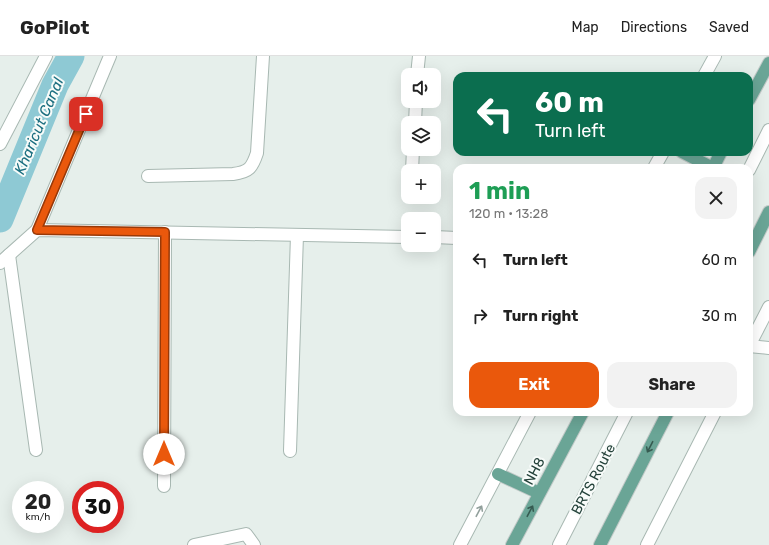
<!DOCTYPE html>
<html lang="en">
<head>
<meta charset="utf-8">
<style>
	body { margin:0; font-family:Rubik,sans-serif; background:#f2f2f2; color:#222; height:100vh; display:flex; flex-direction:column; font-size:15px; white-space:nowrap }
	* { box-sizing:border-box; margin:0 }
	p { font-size:13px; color:#767676 }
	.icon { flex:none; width:22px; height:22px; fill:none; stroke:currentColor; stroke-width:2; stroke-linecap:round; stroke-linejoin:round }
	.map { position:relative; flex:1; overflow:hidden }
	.details { position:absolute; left:453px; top:108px; width:300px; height:252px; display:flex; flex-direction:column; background:#fff; border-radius:12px; box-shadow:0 4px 16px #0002 }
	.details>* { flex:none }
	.guide { position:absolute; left:453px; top:16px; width:300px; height:84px; border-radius:12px; box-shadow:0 4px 16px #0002; background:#0b6e4f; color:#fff; overflow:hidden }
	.buttons { position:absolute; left:401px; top:12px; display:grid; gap:8px }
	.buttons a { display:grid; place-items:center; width:40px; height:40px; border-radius:8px; background:#fff; box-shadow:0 4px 16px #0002; font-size:20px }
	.speed { position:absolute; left:12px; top:425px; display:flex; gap:8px; font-size:20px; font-weight:700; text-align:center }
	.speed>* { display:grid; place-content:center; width:52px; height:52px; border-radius:50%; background:#fff; box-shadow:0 4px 16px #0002; line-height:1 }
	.speed small { font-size:10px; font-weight:400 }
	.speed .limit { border:6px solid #d22; background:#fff; color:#111 }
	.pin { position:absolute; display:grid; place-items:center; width:34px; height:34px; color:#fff; margin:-17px; border-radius:8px; box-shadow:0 2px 6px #0006 }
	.me { position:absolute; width:44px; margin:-22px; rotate:0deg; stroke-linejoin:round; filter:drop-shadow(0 0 3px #0008) }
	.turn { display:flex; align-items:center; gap:14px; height:84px; padding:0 16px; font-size:18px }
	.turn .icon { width:52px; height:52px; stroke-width:2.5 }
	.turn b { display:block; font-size:28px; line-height:34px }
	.round { display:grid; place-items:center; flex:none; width:42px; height:42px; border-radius:12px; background:#f2f2f2 }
	.overview { display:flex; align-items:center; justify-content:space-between; height:68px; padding:0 16px }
	h1 { font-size:24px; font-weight:700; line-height:30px; color:#1e9e55 }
	.primary-button { display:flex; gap:8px; margin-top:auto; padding:8px 16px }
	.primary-button a { flex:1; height:46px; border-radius:12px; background:#ea580c; color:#fff; font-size:16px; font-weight:700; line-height:46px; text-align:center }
	.primary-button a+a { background:#f2f2f2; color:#222 }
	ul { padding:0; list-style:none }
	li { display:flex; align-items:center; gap:12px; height:56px; padding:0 16px }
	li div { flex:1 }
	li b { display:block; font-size:15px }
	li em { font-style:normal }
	header { display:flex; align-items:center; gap:24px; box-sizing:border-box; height:56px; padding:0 20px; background:#fff; border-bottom:1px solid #e0e0e0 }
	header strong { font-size:19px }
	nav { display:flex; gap:22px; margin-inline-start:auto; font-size:14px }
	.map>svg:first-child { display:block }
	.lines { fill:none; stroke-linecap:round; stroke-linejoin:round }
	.canal { stroke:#8ec9d4; stroke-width:27 }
	.minor-casing { stroke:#a8b8b2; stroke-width:14 }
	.major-casing { stroke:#c2cac8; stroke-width:14 }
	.minor { stroke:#fff; stroke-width:12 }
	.major { stroke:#6aa596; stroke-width:12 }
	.oneway { stroke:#365b51 }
	.oneway2 { stroke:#92a09c }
	.route-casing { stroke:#983908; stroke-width:10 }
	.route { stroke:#ea580c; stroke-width:7 }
	.labels { text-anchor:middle; stroke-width:4; stroke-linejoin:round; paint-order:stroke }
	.street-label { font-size:14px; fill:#24423a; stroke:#f7fbf9 }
	.water-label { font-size:15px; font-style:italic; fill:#1c6f80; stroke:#f7fbf9 }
</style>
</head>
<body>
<header>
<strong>GoPilot</strong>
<nav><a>Map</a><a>Directions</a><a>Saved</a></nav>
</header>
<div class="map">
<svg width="769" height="489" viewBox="0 0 769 489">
	<rect width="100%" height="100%" fill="#e6efeb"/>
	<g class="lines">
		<!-- canal -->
		<polyline class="canal" points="0,163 55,29 71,0"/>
		<defs>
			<g id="minor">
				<polyline points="417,19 419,0"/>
				<polyline points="704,20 715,0"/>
				<polyline points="415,67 416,45"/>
				<polyline points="0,88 46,0"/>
				<polyline points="654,112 663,96"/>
				<polyline points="749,114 769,74"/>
				<polyline points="412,115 413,93"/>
				<path d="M148,120L233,118C249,116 252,112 257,97L263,0"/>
				<polyline points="37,174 110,0"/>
				<polyline points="434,181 457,182"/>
				<polyline points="9,199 36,394"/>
				<polyline points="0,207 37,174 408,181"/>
				<polyline points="749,290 769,251"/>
				<polyline points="749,290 769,292"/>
				<polyline points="290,395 297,179"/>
				<polyline points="164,430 165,176"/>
				<polyline points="194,489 246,478 254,489"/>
				<polyline points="460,489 530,356"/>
				<polyline points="559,489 627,356"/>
				<polyline points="647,489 715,356"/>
			</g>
			<g id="major">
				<polyline points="749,44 769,7"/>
				<polyline points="682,96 713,112"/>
				<polyline points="713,112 721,96"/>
				<polyline points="749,196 769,156"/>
				<polyline points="498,418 539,437"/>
				<polyline points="512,489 583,356"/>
				<polyline points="600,489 668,356"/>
			</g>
		</defs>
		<!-- minor casing -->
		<use href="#minor" class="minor-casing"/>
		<!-- major casing -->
		<use href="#major" class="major-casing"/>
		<!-- minor -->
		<use href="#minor" class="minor"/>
		<!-- major -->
		<use href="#major" class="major"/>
	</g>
	<!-- one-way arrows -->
	<defs><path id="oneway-shaft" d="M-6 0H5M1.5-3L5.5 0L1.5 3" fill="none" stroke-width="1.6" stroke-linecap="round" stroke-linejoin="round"/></defs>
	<g class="oneway">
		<use href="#oneway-shaft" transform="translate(650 391) rotate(117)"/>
		<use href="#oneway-shaft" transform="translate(530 455) rotate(-62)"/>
	</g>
	<use class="oneway2" href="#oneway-shaft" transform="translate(479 455) rotate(-62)"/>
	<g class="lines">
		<defs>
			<polyline id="route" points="86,58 37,174 165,176 164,398"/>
		</defs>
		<!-- route casing -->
		<use href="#route" class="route-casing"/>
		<!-- route -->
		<use href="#route" class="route"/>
	</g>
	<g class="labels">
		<!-- street labels -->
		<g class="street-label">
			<text transform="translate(534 415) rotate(-62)" y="5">NH8</text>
			<text transform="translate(593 423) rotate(-62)" y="5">BRTS Route</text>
		</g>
		<!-- water labels -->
		<g class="water-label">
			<text transform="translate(39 70) rotate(-67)" y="5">Kharicut Canal</text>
		</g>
	</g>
</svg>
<div class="buttons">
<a><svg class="icon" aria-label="sound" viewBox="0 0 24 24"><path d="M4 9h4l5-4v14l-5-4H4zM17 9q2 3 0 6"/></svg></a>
<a><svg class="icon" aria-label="layers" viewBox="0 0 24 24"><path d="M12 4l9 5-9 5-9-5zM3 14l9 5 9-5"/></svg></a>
<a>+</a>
<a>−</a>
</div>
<div class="speed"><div>20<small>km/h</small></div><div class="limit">30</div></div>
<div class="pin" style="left:86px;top:58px;background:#d93025"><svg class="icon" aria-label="arrive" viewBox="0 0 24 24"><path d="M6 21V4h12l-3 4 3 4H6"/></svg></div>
<svg class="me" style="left:164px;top:398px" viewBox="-20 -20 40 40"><circle r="19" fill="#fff"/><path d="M0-13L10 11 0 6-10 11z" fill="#ea580c"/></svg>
<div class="guide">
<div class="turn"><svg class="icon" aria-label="left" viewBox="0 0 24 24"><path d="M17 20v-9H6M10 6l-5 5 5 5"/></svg><div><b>60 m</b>Turn left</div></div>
</div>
<section class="details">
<div class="overview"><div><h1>1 min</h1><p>120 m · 13:28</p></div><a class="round"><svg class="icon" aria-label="close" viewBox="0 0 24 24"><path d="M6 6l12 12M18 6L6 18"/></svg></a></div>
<ul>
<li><svg class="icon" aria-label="left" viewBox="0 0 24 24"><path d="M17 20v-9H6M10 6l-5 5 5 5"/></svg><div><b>Turn left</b></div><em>60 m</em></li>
<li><svg class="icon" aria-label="right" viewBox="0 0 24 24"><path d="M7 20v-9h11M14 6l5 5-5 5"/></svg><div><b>Turn right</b></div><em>30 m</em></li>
</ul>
<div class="primary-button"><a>Exit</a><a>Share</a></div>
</section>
</div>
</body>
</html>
